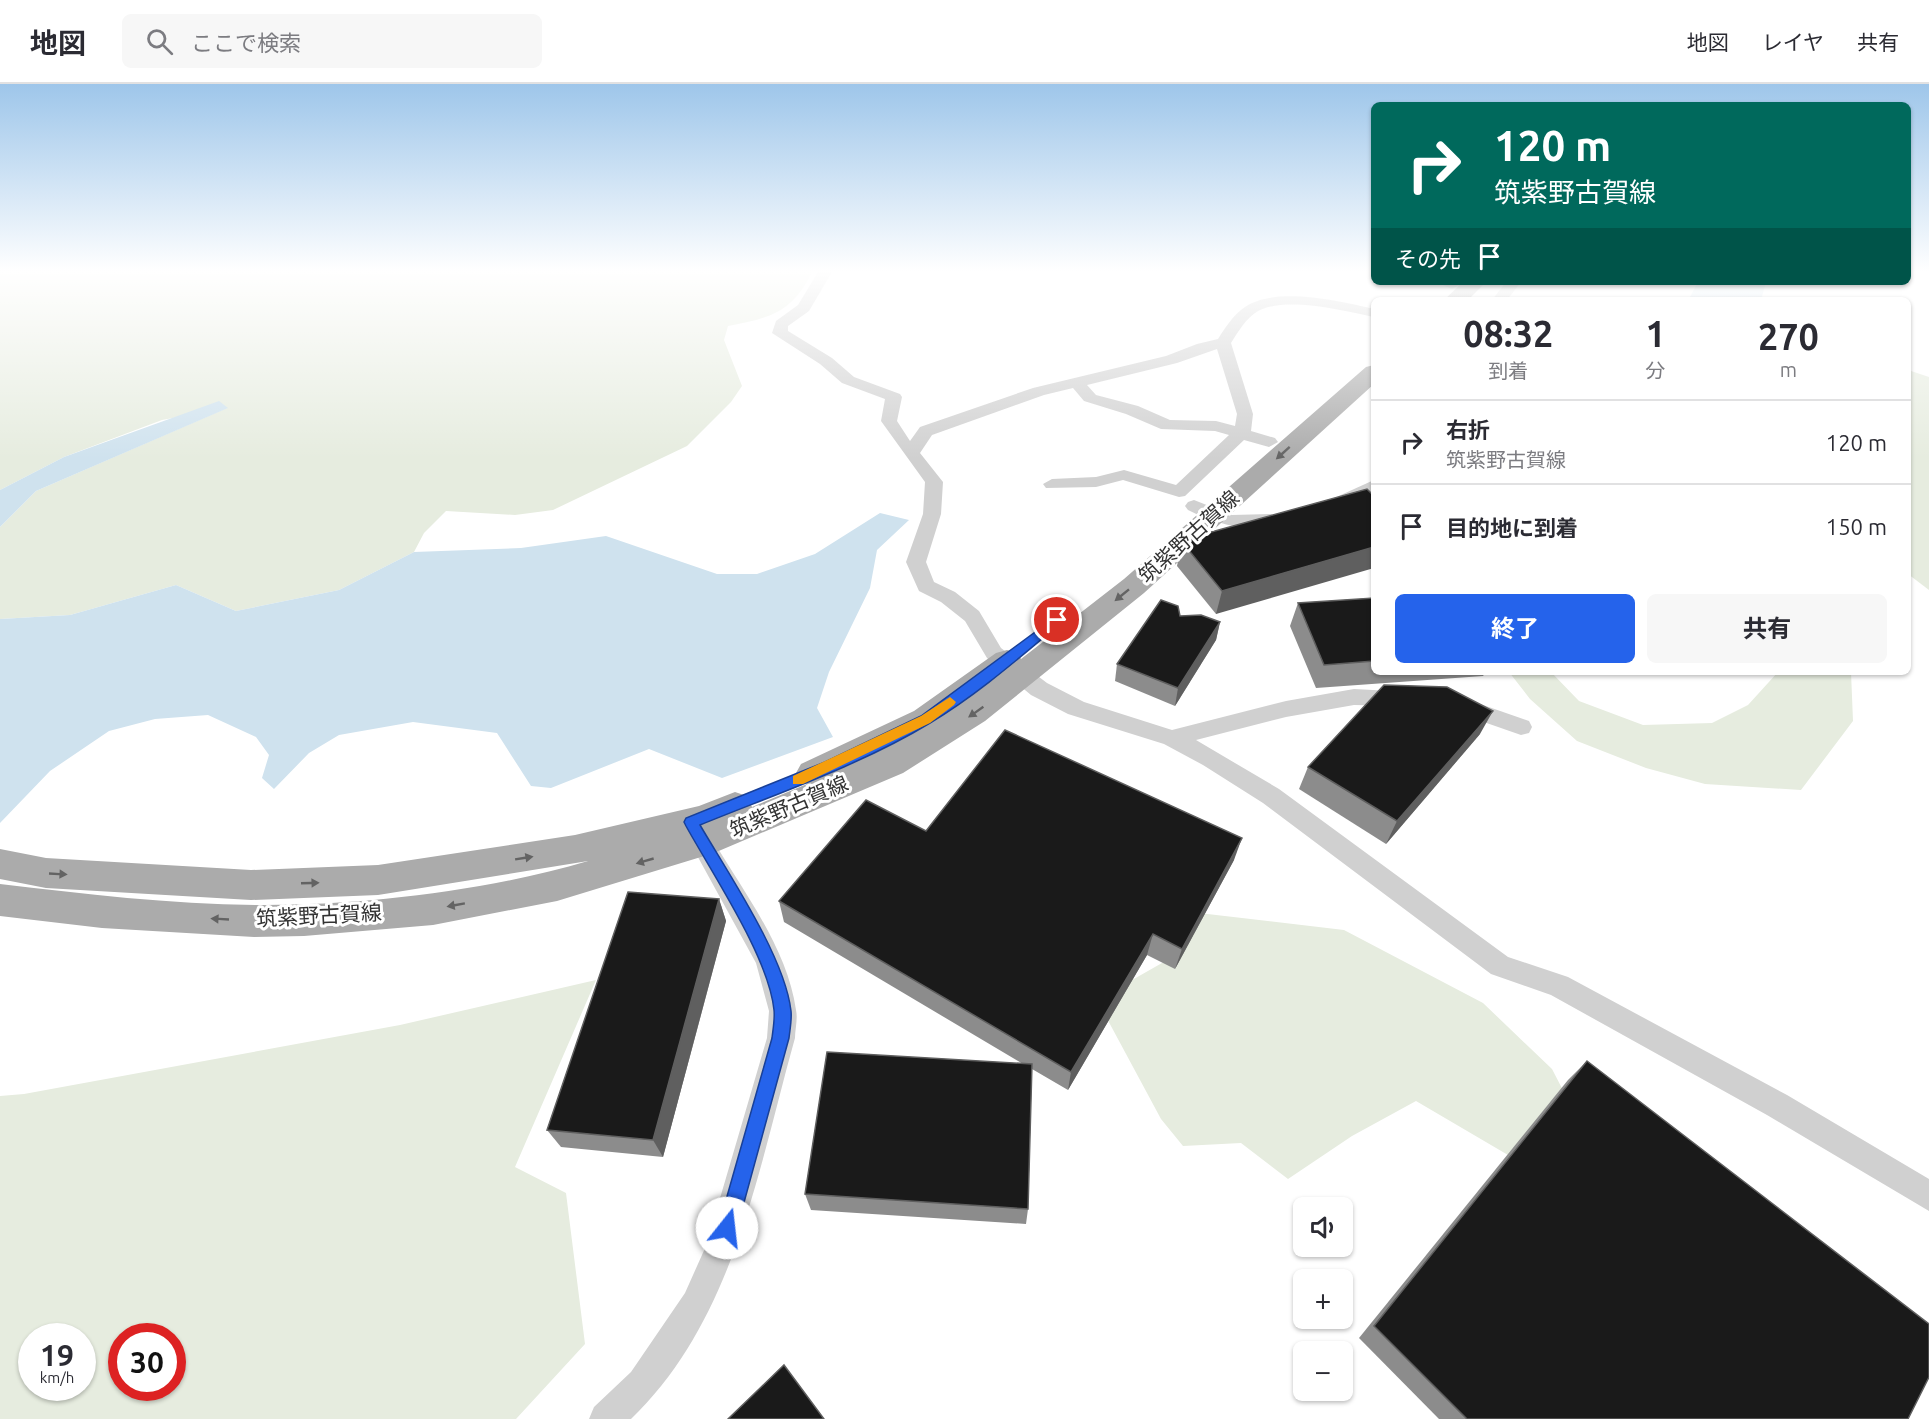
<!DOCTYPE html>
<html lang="ja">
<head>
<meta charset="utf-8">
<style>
	body { margin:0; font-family:Ubuntu,"Noto Sans JP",sans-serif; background:#f7f7f7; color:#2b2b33; height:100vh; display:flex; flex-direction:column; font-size:22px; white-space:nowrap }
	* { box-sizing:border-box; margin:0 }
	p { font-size:20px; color:#7c7c81 }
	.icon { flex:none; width:33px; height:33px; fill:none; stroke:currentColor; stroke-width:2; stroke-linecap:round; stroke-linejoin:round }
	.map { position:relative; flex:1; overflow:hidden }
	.sheet { position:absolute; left:1371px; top:213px; width:540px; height:378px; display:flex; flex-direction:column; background:#fff; border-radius:9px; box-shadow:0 2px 4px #0004 }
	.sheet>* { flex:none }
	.hud { position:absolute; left:1371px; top:18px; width:540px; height:183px; border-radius:9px; box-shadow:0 2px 4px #0004; background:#00695c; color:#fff; overflow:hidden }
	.fabs { position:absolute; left:1293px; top:1113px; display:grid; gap:12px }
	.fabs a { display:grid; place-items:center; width:60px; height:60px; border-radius:9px; background:#fff; box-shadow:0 2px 4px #0004; font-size:30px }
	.speed { position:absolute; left:18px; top:1239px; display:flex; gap:12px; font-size:30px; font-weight:700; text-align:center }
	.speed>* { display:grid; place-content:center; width:78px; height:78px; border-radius:50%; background:#fff; box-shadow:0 2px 4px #0004; line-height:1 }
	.speed small { font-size:15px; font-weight:400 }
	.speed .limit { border:9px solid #d22; background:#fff; color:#111 }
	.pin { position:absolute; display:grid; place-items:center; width:51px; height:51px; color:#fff; margin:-26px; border:3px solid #fff; border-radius:50%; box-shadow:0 2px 6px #0007 }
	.me { position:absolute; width:66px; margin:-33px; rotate:16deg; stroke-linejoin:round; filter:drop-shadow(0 0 4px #0008) }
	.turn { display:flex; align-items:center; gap:21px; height:126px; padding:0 24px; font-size:27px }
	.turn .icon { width:78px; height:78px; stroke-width:2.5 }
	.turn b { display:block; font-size:42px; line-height:51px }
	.then { display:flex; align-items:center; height:57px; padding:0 24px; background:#0003; gap:12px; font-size:22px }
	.eta { display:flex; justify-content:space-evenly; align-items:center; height:102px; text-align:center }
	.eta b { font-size:36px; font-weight:700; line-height:42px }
	.primary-button { display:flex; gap:12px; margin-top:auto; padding:12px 24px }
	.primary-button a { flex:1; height:69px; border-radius:9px; background:#2563eb; color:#fff; font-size:24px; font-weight:700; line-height:69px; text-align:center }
	.primary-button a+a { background:#f7f7f7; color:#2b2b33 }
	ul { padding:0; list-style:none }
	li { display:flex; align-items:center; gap:18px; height:84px; padding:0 24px; border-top:2px solid #e1e1e2 }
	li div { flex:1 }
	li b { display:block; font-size:22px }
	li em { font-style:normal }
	header { display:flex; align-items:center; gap:36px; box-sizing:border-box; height:84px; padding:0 30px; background:#fff; border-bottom:2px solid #e1e1e2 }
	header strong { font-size:28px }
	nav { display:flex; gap:33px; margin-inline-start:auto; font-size:21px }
	.search { width:420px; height:54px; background:#f7f7f7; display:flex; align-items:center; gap:15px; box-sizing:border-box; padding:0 21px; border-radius:9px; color:#7c7c81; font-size:22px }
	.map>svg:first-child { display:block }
	.green { fill:#e6ecdf; fill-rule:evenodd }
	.water { fill:#cfe2ee }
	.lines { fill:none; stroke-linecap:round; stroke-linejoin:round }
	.minor { fill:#d0d0d0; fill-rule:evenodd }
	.primary { fill:#ababab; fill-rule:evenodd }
	.wall { fill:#8c8c8c }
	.shaded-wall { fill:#5f5f5f }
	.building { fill:#1a1a1a; stroke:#5f5f5f; stroke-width:1.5 }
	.oneway { fill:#636363 }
	.route { fill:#2563eb; stroke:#184099; stroke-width:1.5 }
	.slow { fill:#f59e0b }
	.labels { text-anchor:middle; stroke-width:6; stroke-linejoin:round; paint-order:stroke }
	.street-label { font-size:21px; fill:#333; stroke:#fff }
</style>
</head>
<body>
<header>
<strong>地図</strong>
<div class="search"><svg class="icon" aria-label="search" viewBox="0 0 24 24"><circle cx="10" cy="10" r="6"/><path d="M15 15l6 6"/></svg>ここで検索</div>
<nav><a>地図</a><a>レイヤ</a><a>共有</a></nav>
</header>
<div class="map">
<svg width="1929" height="1335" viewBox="0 0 1929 1335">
	<rect width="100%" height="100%" fill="#fff"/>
	<!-- green -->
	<g class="green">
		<path d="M0,188H812C792,229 770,234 728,242L724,256L742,302L731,318L687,362L553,426L515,431L446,427L424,449L414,468L339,506L236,527L176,501L70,531L0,535V443L36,407L227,324L162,336L64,373L0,406Z"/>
		<polygon points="1908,286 1929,293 1929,506 1908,490"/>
		<polygon points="1509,588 1551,588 1579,617 1643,641 1712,639 1748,621 1778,588 1851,588 1853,637 1801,706 1705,700 1646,684 1577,657 1530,615"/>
		<polygon points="1199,829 1344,846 1483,919 1552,985 1567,1014 1508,1071 1416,1017 1352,1052 1288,1095 1241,1059 1183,1062 1161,1035 1097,916 1169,875"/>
		<path d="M596,896L515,1083L566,1109L585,1260L516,1335H0V1012L24,1010L400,941ZM82,1252V1304H32V1252ZM172,1252V1304H122V1252Z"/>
	</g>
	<!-- water -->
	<g class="water">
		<polygon points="1698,198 1766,198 1761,216 1684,216 1690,213"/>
		<polygon points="219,317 228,324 36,407 0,443 0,406 64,373"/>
		<polygon points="880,429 909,436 877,466 870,504 829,588 817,624 833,653 722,694 649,665 551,704 531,702 497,649 413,638 339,651 309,669 274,705 262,694 269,671 256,653 208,631 155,635 109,647 50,687 0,739 0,535 70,531 176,501 236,527 339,506 414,468 521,464 606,452 717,490 757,490 815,470"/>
	</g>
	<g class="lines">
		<!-- minor -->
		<g class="minor">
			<path d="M818,188H832L809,227L788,242V247L832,274L854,293L900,310L902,313L897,337L910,357L920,343L1033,304L1166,272L1197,260L1218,255C1225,244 1233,231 1245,223C1276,202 1339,217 1374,225V233C1345,227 1286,212 1258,227C1246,234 1238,248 1231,259L1253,330L1251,347L1275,354L1278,358L1269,363L1244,356L1185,412L1179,413L1123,396L1096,403L1046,404L1043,400L1052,395L1096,393L1124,386L1176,401L1229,351L1215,347L1161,345L1126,330L1084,317L1073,304L1044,311L932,351L920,369L943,398L941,430L926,478L934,498L955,508L979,527L1001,564L1047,599L1084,618L1172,646L1286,617L1354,605L1411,608L1414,614L1411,620L1403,622L1354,621L1286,633L1196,656L1279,705L1508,873L1568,893L1787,1011L1929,1095V1127L1767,1031L1551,911L1491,890L1263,719L1203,681L1164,660L1068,630L1031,611L987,574L965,537L941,518L919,507L906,478L923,430L925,398L881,337L885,315L842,299L820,280L772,249L776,237L798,221ZM1217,265L1237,330L1235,342L1216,337L1170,336L1138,322L1096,311L1087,301L1177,279Z"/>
			<polygon points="1436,198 1457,198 1459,201 1452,205"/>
			<polygon points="1506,198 1521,198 1507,216 1492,216"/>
			<polygon points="1374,396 1374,408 1338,425 1329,419 1332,415"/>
			<path d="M1194,416L1232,431L1271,430L1280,436L1278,440C1245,449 1217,440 1188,426L1185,422L1188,418Z"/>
			<polygon points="1463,614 1529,637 1532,643 1529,649 1521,651 1455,628 1452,622 1455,616"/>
			<path d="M694,734L702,737C735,798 786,857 796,926C798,935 795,945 795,954C758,1086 734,1236 631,1335H589L594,1323L631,1288L685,1209L706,1162L767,954L769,927L756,879L682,744L686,737Z"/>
		</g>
		<!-- primary -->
		<g class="primary">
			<polygon points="1463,198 1486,198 1468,216 1444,216"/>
			<path d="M1374,281V300L1144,509L985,637L903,689L714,769L557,817L433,841L304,852L254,853L102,844L0,832V800C84,810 170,820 255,821C359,822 488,807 588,777L378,811L251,816L46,804L0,795V765L46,774L251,786L378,781L575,751L699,722L735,708L747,712L752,723L807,700L801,698L796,689L801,680L914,627L996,569L1007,566L1018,569L1021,575L1124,495L1366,283Z"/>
		</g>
	</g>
	<!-- wall -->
	<g class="wall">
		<polygon points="1374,412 1216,530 1177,482 1182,458"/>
		<polygon points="1374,514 1374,588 1486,588 1483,592 1316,604 1290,542 1298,519"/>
		<polygon points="1180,532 1220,538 1216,556 1175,622 1115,597 1117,580"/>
		<polygon points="1480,650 1386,760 1299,705 1308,683"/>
		<polygon points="926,747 1234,776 1175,885 1147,871 1068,1006 1032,985 1028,1125 1026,1140 811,1126 805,1110 1023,980 784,838 779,817"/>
		<polygon points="719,815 726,837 663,1073 561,1063 547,1046"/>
		<polygon points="1587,977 1908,1335 1439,1335 1359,1254 1568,996"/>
	</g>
	<!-- shaded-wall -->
	<g class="shaded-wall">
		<polygon points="1374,463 1374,484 1216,530 1222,507"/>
		<polygon points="1220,538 1216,556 1175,622 1178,604"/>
		<polygon points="1493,627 1480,650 1386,760 1397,737"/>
		<polygon points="1242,754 1234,776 1175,885 1182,865"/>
		<polygon points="719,815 726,837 663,1073 653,1056"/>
		<polygon points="1153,850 1147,871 1068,1006 1071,988"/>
	</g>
	<!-- building -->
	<g class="building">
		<polygon points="1367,405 1374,412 1374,463 1222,507 1182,458 1186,455"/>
		<polygon points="1374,514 1374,577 1324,581 1298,519"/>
		<polygon points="1161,516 1178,522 1180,532 1201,531 1220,538 1178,604 1117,580"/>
		<polygon points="1384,601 1447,603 1493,627 1397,737 1308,683"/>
		<polygon points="1005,646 1242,754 1182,865 1153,850 1071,988 779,817 866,716 926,747"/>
		<polygon points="628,808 719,815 653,1056 547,1046"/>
		<polygon points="827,968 1032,980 1028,1125 805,1110"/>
		<polygon points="1587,977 1929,1240 1929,1293 1908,1335 1467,1335 1374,1242"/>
		<polygon points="784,1281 824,1335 728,1335"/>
	</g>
	<!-- one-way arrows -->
	<defs><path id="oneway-solid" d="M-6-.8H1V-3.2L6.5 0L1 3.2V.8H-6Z" transform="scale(1.5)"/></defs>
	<g class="oneway">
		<use href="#oneway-solid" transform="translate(1283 369) rotate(138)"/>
		<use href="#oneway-solid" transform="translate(1122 511) rotate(141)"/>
		<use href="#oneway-solid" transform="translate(976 628) rotate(145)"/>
		<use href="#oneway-solid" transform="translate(524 774) rotate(-9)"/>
		<use href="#oneway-solid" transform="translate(645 777) rotate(164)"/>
		<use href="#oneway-solid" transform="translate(58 790) rotate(3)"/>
		<use href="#oneway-solid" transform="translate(310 799) rotate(-2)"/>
		<use href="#oneway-solid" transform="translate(456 821) rotate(170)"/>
		<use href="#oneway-solid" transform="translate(220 835) rotate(-177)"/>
	</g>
	<!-- sky -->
	<linearGradient id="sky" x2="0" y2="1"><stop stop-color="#9ec6ea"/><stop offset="0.5" stop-color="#fff"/><stop offset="1" stop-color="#fff" stop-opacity="0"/></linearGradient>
	<rect width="1929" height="375" fill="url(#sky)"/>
	<!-- route -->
	<path class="route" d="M1057,532L1063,536L1061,539C1019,574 977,611 930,639C861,681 776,710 700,741C728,789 785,873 791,927C792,935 790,945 789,954L737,1144L734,1150L727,1153L721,1150L718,1144L772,954C773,945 775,935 774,926C769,874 713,791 686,742L684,738L686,734L825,678L921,632Z"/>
	<!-- slow -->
	<polygon class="slow" points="950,613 956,618 954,621 930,639 803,700 793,700 793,692 921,632"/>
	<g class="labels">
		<!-- street labels -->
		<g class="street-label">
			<text transform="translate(1189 453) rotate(-42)" y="7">筑紫野古賀線</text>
			<text transform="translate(789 723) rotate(-23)" y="7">筑紫野古賀線</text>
			<text transform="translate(319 832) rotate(-3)" y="7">筑紫野古賀線</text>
		</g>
	</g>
</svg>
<div class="fabs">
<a><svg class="icon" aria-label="sound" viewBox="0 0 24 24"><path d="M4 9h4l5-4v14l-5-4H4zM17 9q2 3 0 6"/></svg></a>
<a>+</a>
<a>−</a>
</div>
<div class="speed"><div>19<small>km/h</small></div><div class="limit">30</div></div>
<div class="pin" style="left:1057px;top:536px;background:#d93025"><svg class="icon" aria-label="arrive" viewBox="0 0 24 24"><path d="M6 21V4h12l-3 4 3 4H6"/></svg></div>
<svg class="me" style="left:727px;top:1144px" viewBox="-20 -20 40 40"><circle r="19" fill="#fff"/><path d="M0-13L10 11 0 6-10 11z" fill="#2563eb"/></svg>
<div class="hud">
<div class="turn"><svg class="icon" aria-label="right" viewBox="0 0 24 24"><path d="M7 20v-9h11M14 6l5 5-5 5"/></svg><div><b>120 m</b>筑紫野古賀線</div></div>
<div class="then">その先<svg class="icon" aria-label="arrive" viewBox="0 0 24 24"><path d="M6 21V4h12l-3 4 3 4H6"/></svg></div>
</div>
<section class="sheet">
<div class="eta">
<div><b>08:32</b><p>到着</p></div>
<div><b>1</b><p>分</p></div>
<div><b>270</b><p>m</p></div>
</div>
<ul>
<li><svg class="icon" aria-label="right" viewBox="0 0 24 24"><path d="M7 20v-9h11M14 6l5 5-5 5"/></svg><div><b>右折</b><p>筑紫野古賀線</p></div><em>120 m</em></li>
<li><svg class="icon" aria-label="arrive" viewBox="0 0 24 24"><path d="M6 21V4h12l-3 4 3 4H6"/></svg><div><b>目的地に到着</b></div><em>150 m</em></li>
</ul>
<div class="primary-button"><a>終了</a><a>共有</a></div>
</section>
</div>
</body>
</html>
